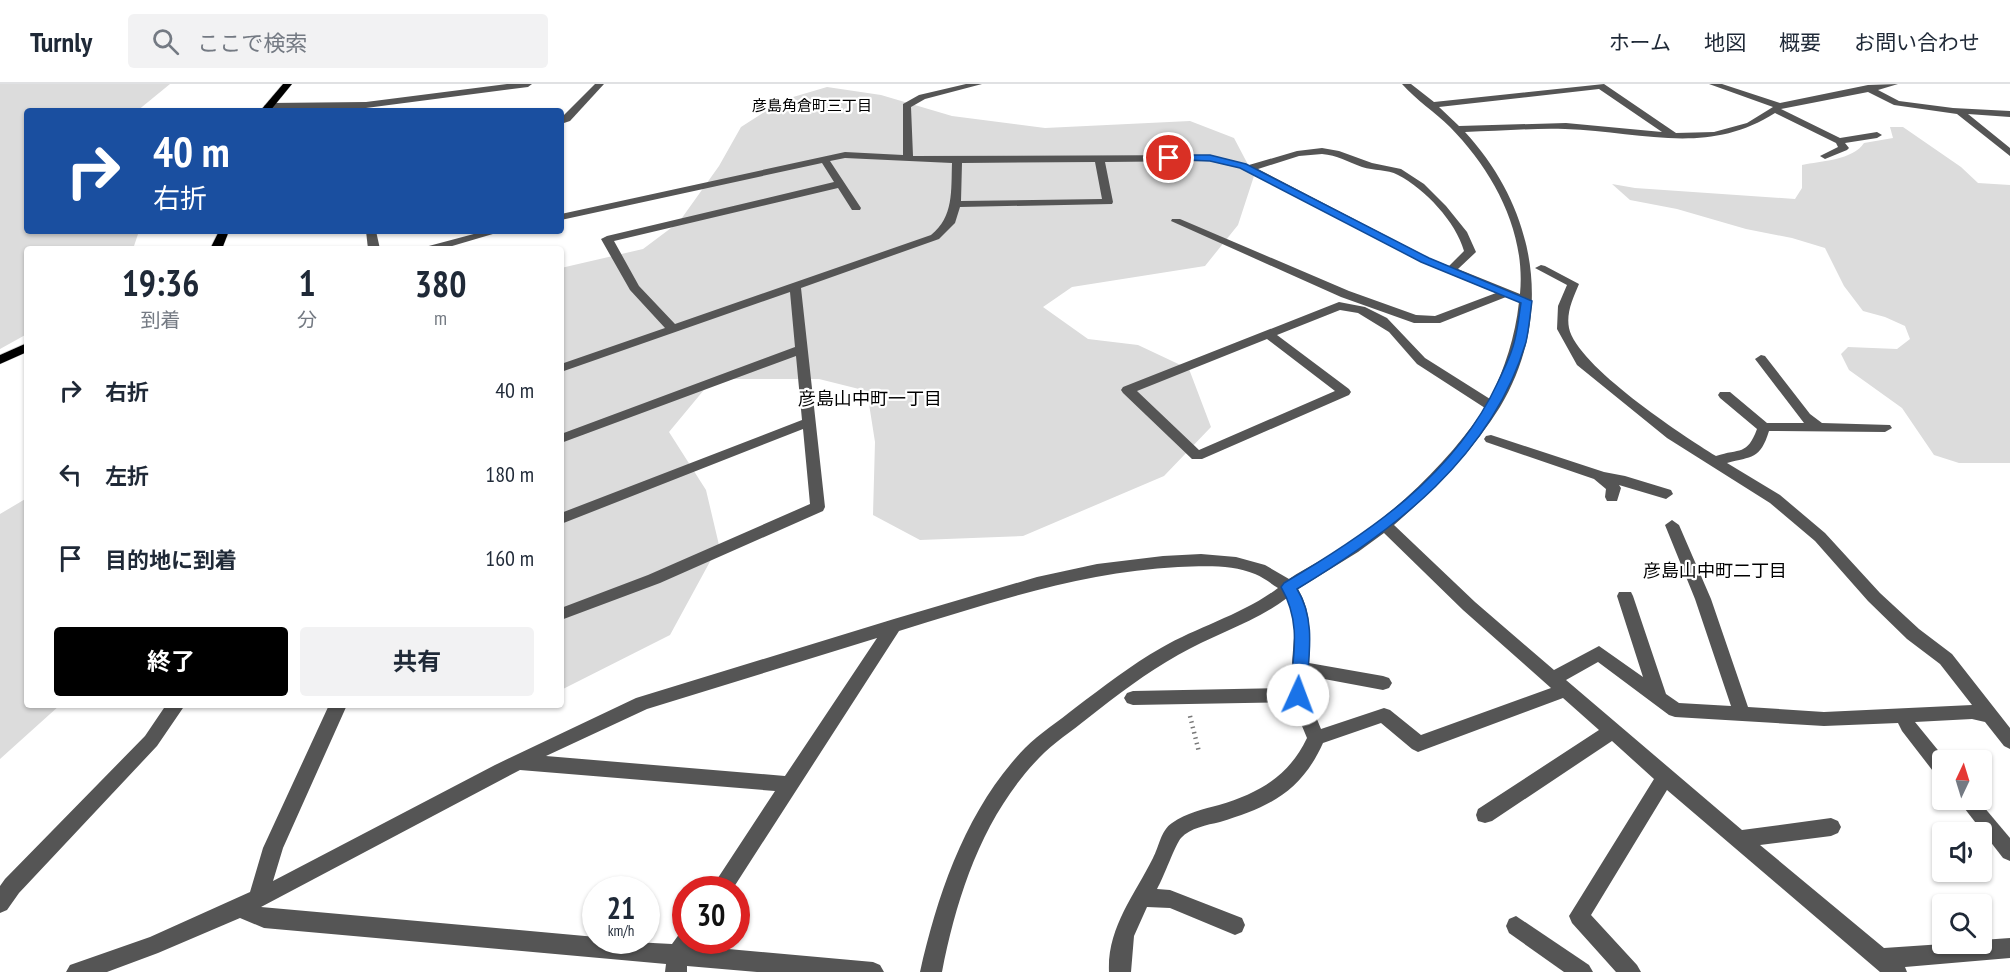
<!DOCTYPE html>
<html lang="ja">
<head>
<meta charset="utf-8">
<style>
	body { margin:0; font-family:"PT Sans Narrow","Noto Sans JP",sans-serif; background:#f2f2f3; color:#1f2937; height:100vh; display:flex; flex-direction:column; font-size:22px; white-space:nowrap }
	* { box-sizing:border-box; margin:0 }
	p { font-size:20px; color:#747a83 }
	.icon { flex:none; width:33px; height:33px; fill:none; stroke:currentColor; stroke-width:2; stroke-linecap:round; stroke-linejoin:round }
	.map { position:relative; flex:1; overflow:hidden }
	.details { position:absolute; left:24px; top:162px; width:540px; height:462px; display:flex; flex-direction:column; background:#fff; border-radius:6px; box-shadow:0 2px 4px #0004 }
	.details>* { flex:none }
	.guide { position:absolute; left:24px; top:24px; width:540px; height:126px; border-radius:6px; box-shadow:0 2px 4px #0004; background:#1a4fa0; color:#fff; overflow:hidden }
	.needle { width:39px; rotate:4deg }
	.controls { position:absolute; left:1932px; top:666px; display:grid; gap:12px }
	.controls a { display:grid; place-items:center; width:60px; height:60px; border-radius:6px; background:#fff; box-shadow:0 2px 4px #0004; font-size:30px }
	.speed { position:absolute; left:582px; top:792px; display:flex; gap:12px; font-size:30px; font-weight:700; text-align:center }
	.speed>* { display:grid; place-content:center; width:78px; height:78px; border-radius:50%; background:#fff; box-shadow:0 2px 4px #0004; line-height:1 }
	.speed small { font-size:15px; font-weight:400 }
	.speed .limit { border:9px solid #d22; background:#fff; color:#111 }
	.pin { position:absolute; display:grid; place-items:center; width:51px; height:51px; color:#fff; margin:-26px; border:3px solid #fff; border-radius:50%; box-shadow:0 2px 6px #0007 }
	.me { position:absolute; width:66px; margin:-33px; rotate:2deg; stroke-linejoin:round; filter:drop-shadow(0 0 4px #0008) }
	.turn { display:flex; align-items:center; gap:21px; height:126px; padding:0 30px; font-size:27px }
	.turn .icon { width:78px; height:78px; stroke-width:2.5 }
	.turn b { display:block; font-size:42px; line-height:51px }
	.eta { display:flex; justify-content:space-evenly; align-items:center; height:102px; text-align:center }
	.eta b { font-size:36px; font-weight:700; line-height:42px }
	.primary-button { display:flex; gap:12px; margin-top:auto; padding:12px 30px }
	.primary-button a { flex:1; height:69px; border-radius:6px; background:#000; color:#fff; font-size:24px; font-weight:700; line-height:69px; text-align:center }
	.primary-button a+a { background:#f2f2f3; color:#1f2937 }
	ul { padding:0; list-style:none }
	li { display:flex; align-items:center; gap:18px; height:84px; padding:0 30px }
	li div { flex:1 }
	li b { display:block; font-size:22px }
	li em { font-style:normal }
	header { display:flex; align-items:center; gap:36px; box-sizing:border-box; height:84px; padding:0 30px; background:#fff; border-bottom:2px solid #e0e1e3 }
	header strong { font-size:28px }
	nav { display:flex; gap:33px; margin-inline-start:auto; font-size:21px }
	.search { width:420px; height:54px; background:#f2f2f3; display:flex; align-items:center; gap:15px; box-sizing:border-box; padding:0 21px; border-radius:6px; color:#747a83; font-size:22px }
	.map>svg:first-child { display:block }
	.green { fill:#dcdcdc }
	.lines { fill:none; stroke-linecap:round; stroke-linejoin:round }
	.major-casing { stroke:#dbdbdb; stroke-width:1 }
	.path { stroke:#777; stroke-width:4.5; stroke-dasharray:1.5 4; stroke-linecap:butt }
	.minor { fill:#555; fill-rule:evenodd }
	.major { fill:#000; fill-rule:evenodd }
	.route { fill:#1a73e8; stroke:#114b97; stroke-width:1.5 }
	.labels { text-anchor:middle; stroke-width:4.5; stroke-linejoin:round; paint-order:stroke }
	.far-neighbourhood-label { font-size:15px; fill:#000; stroke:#fff }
	.neighbourhood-label { font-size:18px; fill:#000; stroke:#fff }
</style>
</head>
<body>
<header>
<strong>Turnly</strong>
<div class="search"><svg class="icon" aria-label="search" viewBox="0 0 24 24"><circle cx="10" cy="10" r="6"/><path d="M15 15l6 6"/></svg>ここで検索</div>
<nav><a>ホーム</a><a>地図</a><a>概要</a><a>お問い合わせ</a></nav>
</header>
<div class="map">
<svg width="2010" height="888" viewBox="0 0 2010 888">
	<rect width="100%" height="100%" fill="#fff"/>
	<!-- green -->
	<g class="green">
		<polygon points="0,0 170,0 137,27 27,27 27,147 139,147 133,165 27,165 27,250 0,265"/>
		<polygon points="827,3 881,11 952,32 1045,44 1190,37 1234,54 1254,92 1238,141 1205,182 1072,203 1043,223 1088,255 1138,261 1189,285 1211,343 1164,392 1023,452 920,456 873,431 875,358 867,307 819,295 713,295 669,348 706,406 719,461 670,551 561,606 561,184 643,165 679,138 719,82 741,43 783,16"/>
		<path d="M1890,43H1903L1961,83L1978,99L2010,101V379H1959L1934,371L1902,324L1849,286L1841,270L1848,263L1897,265L1910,255L1905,242L1885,233L1863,227L1844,202L1825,164L1792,154L1746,145L1677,125L1630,116L1612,100L1635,104L1795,115L1802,104V81C1821,77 1853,76 1864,59L1893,54Z"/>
		<polygon points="27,414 27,621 60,621 0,675 0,430"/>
	</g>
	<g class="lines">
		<defs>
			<g id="major">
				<polygon points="283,0 292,0 270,27 260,27"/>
				<polygon points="219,147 229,147 222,165 210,165"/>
				<polygon points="27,259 27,268 0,280 0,271"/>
			</g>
		</defs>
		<!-- major casing -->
		<use href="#major" class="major-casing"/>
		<!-- path -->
		<polyline class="path" points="1190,632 1199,668"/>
		<!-- minor -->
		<g class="minor">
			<polygon points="507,0 532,0 528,3 366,24 269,25 264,22 269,19 366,18"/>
			<polygon points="595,0 604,0 570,37 561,40 561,34"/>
			<path d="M966,0H982L925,15L911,23L913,72L1210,71L1249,81L1297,67L1322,64L1339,67L1372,79L1401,85L1424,100L1446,122L1467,148L1476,168L1458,185L1520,210C1526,147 1493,87 1450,43C1435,28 1416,16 1402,0H1411L1434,18L1604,0L1676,49L1714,48L1747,39L1773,23L1709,0H1722L1780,19L1868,1L1898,0L1878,6L1899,17L1953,24L2010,27V33L1968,30L2010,64V72L1957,30L1894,21L1868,8L1781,25L1840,54L1877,48L1882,51L1877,54L1845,59L1849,64L1847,66L1825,75L1820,72L1838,63L1836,59L1775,29C1706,73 1640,47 1565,45C1532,44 1498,47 1465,48C1536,125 1555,231 1500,323C1472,368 1434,406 1394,441L1475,518L1554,586L1599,562L1643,593L1617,512L1619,508H1631L1633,512L1666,610L1679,619L1731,622L1695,515L1665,441L1672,436L1679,441L1711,515L1748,623L1824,628L1972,621L1940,580L1907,555L1868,517L1815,457L1770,419L1667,354L1577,281L1557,245L1558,222L1567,201L1535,184L1541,181L1545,182L1579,200C1573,214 1566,229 1569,244C1577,282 1682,351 1716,372C1740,364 1747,372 1757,345L1720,314L1718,311L1720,308H1730L1767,339H1804L1755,275L1761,271L1765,272L1810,330L1822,339L1890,341L1892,344L1885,348L1769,347C1760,376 1752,372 1727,379L1780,411L1825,449L1880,509L1919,545L1952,570L2010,644V665L2004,662L1985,638L1972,635L1915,638L1946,676H1942V693L1936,691L1902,647L1898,639L1824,642L1675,633L1669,631L1598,578L1566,596L1742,746L1831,734L1838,737L1841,743L1838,749L1831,752L1760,761L1884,864L1943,860H1982V856L2010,854V874L1905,883L1907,888H1880L1667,706L1591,831L1637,881L1641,888H1616L1572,839L1569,832L1654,695L1612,657L1492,737L1485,739L1478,737L1476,731L1478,725L1599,646L1563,614L1418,668L1412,665L1381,639L1323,659C1301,708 1269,723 1220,738C1207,741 1190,744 1181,754C1175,761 1164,793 1157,805L1170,806L1242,834L1245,841L1242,848L1235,851L1170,824L1147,823L1134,852L1131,888H1109C1107,844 1134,812 1153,774C1159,763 1161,746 1172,739C1186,729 1204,725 1219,721C1259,709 1289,692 1307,654L1292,618L1133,621L1127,619L1124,614L1127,609L1133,607L1290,604L1295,541L1287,514C1254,539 1214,550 1178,571C1146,589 1117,611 1088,634C1072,647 1053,659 1039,674C983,732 957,811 942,888H920C938,808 967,724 1025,664C1040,649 1059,637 1075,624C1103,603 1131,581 1161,564C1199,542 1242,531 1278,504C1270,499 1263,493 1255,490C1232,480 1202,482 1178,483C1081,488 990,519 899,547L732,806H710L775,707L520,686L261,823L596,853V856L672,860L680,849L686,847V856H697L695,862L873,878L880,881L884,888H757L687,882V888H665L666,880L264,844L240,834L158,869L107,888H66L70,881L150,853L250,808L263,764L329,621H347L283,764L273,797L495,681L636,614L894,535L1037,493L1097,480L1163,472L1201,470L1236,473L1265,481L1289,495C1308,482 1329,473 1348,460C1402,422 1448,378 1485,324L1417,280L1389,248L1358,229L1340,226L1277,251L1349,305L1351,308L1349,311L1202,375H1192L1123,309L1121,306L1123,303L1339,218L1365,223L1387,234L1425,274L1490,315C1505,283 1515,254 1519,218L1506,213L1440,239H1414L1341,213L1171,137L1172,135H1180L1349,207L1416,231L1435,232L1496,209L1421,178L1240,84L1210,77L1105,78L1113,118L1112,120L960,123L955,139L939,155L801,204L825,423L823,427L660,499L561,536V524L648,491L810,420L803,345L561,440V429L802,336L796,272L561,359V350L795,263L790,208L561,288V280L665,244L630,206L601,155L607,152L834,98L822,79L561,136V130L845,68L903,71V20L919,11ZM1599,5L1662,48L1566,39L1459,42L1439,23ZM1322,70C1337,71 1348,78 1362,83C1374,87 1387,85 1398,91C1425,105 1456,138 1464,167L1449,182L1429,174L1258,85L1299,72ZM845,74L952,79C951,106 954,133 931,151L675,240L639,202L614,157L838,104L852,126H860L861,124L830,77ZM1095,78L1102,115L961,117L962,79ZM1267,255L1335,307L1199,366L1137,307ZM1384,449L1463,526L1551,604L1421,651L1390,626L1384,624L1321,645L1307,611L1308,592L1383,606L1389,604L1392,599L1389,594L1383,592L1309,579C1310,552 1312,529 1298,505L1358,468ZM877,554L785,692L546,672L647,625Z"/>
			<polygon points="366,147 376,147 380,165 368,165"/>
			<polygon points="485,147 503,147 442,165 423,165 425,163"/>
			<polygon points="1491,351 1604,388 1625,392 1671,406 1673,410 1666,415 1619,401 1621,404 1617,417 1607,417 1605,413 1606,405 1594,395 1486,358 1484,355 1486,352"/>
			<polygon points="166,621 185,621 157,662 19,809 7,826 0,829 0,802 5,795 145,652"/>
			<polygon points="1958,716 1978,716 2010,754 2010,777 2003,774"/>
			<polygon points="1516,832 1589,881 1593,888 1564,888 1509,849 1506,842 1509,835"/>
		</g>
		<!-- major -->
		<use href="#major" class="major"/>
	</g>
	<!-- route -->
	<path class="route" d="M1169,71H1210L1246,80L1429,174L1532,217C1530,231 1529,245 1526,258C1492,373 1395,446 1297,505C1317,537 1308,575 1306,611L1304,616L1298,618L1292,616L1290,611C1293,572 1302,539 1281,503L1284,499C1369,449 1455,391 1498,298C1504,285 1512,270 1515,255C1518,243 1519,231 1521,219L1421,178L1240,84L1210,77L1165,75V72Z"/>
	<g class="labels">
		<!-- far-neighbourhood labels -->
		<g class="far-neighbourhood-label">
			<text x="812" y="27">彦島角倉町三丁目</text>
		</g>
		<!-- neighbourhood labels -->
		<g class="neighbourhood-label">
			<text x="870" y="321">彦島山中町一丁目</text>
			<text x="1715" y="493">彦島山中町二丁目</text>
		</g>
	</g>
</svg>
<div class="controls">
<a><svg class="needle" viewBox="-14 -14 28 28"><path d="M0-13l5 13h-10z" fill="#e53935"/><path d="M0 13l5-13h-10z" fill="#747a83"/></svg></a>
<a><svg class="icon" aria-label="sound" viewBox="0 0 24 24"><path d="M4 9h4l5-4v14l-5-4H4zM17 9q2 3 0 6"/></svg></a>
<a><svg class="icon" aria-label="search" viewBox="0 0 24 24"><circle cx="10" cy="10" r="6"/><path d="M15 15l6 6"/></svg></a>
</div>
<div class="speed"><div>21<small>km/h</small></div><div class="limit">30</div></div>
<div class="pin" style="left:1169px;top:74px;background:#d93025"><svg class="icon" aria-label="arrive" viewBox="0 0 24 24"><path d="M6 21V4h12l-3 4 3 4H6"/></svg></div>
<svg class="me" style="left:1298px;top:611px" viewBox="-20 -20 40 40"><circle r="19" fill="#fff"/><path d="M0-13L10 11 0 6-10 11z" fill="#1a73e8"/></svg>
<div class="guide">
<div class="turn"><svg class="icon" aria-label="right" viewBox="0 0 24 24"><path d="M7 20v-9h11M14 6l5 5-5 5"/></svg><div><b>40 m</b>右折</div></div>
</div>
<section class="details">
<div class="eta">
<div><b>19:36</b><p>到着</p></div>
<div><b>1</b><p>分</p></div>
<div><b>380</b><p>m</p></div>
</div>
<ul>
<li><svg class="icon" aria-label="right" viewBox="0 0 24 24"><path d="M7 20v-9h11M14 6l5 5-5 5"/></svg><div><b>右折</b></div><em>40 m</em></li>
<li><svg class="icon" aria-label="left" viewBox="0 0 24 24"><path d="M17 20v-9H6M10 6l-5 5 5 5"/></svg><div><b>左折</b></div><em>180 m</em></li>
<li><svg class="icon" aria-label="arrive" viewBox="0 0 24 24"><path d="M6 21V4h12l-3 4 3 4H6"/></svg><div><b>目的地に到着</b></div><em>160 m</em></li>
</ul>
<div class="primary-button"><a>終了</a><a>共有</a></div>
</section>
</div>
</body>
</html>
